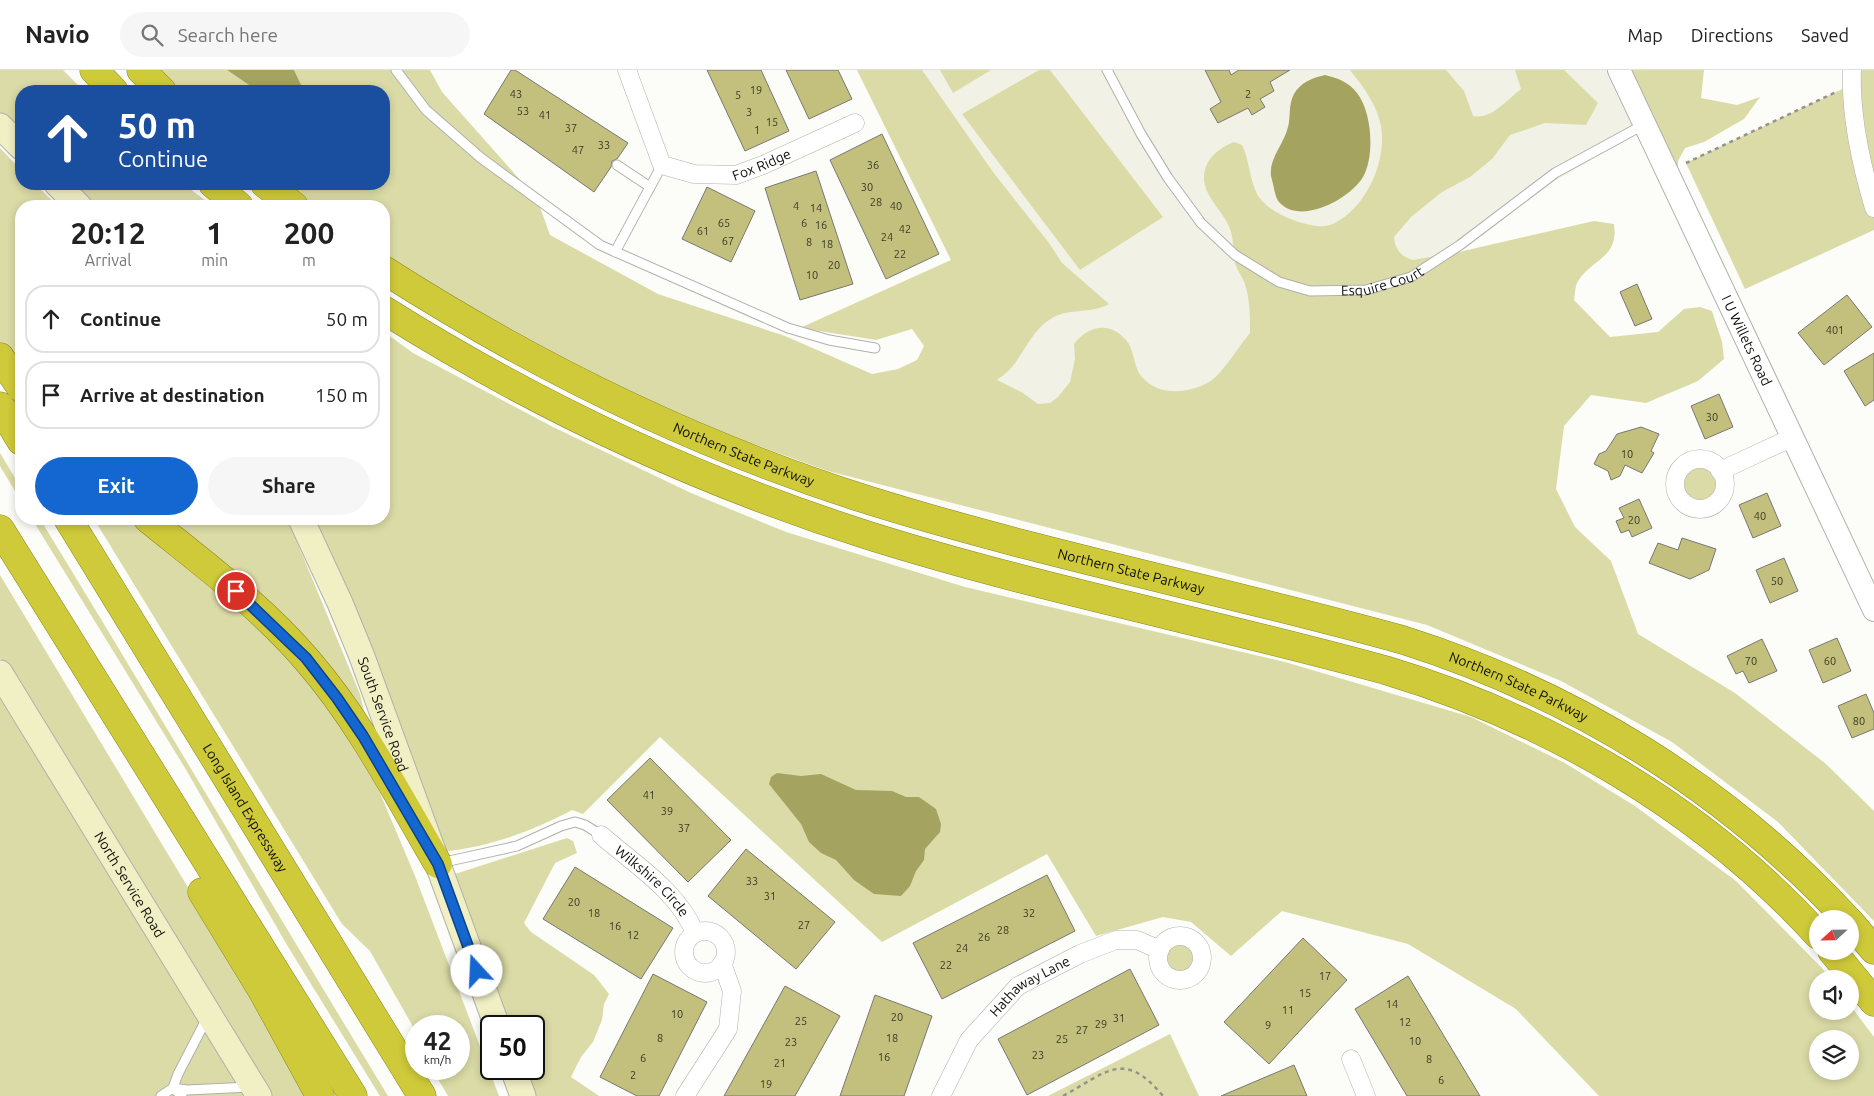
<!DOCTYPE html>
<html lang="en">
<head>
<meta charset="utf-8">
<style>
	body { margin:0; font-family:Ubuntu,sans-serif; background:#f6f6f6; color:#222; height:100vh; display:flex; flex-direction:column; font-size:19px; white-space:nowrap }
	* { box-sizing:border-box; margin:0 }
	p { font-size:16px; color:#767676 }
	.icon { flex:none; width:28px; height:28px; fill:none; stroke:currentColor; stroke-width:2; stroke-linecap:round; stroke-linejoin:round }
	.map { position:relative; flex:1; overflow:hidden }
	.details { position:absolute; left:15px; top:130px; width:375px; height:325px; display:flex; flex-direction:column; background:#fff; border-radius:20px; box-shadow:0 2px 8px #0003 }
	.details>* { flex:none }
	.guide { position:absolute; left:15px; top:15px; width:375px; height:105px; border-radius:20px; box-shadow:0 2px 8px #0003; background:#1a4fa0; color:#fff; overflow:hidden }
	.needle { width:32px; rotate:248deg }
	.buttons { position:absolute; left:1809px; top:840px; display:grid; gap:10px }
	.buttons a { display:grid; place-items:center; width:50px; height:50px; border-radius:50%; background:#fff; box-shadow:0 2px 8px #0003; font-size:25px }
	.speed { position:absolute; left:405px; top:945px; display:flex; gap:10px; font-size:25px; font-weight:700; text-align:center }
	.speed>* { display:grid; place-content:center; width:65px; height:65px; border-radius:50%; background:#fff; box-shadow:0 2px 8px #0003; line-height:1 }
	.speed small { font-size:12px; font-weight:400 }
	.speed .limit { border:2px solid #111; border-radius:8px; background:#fff; color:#111 }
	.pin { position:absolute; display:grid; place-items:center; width:42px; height:42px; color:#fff; margin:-21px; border:2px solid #fff; border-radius:50%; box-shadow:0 1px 5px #0007 }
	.me { position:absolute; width:55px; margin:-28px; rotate:340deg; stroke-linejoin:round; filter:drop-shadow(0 0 4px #0008) }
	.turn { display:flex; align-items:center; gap:18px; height:105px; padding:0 20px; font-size:22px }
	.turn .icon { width:65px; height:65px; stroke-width:2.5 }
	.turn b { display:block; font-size:35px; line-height:42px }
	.eta { display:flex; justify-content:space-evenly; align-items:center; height:85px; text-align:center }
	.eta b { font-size:30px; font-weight:700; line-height:35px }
	.primary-button { display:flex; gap:10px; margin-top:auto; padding:10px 20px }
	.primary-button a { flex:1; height:58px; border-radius:30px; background:#1467d1; color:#fff; font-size:20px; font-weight:700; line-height:58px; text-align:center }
	.primary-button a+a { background:#f6f6f6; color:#222 }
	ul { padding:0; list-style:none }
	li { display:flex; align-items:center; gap:15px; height:68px; margin:0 10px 8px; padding:0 10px; border:2px solid #e0e0e0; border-radius:20px }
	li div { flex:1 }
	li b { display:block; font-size:19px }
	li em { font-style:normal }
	header { display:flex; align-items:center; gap:30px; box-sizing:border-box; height:70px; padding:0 25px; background:#fff; border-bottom:1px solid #e0e0e0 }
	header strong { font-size:24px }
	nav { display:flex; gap:28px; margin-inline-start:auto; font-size:18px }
	.search { width:350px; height:45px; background:#f6f6f6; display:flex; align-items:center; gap:12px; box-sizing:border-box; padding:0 18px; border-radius:28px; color:#767676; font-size:19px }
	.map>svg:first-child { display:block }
	.built { fill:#f1f1e5 }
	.green { fill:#dbdba7; fill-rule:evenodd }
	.water { fill:#a4a360 }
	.building { fill:#c2c07c; stroke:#787874 }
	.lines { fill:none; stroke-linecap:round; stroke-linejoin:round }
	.service-casing { stroke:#b0b0ac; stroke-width:11 }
	.minor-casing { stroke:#b0b0ac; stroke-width:19 }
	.tertiary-casing { stroke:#b0b0ac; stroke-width:24 }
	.secondary-casing { stroke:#b0b0ac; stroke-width:27 }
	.motorway-casing { stroke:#8b8829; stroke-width:29 }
	.path { stroke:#939390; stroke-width:2.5; stroke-dasharray:4 4; stroke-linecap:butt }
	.service { stroke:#fff; stroke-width:9 }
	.minor { stroke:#fff; stroke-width:18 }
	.tertiary { stroke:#fff; stroke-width:22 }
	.secondary { stroke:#f1efc4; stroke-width:25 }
	.motorway { stroke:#cfca39; stroke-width:28 }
	.route-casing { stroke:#0d4388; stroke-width:12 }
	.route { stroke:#1467d1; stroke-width:9 }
	.labels { text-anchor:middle; stroke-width:4; stroke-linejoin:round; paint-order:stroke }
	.number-label { font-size:11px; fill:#3a3a27 }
	.street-label { font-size:14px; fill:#0d0d0b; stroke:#fffffe }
</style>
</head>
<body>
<header>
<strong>Navio</strong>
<div class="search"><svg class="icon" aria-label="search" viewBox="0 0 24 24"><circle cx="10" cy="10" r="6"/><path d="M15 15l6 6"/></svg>Search here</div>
<nav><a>Map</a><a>Directions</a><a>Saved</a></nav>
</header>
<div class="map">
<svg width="1874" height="1026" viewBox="0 0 1874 1026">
	<rect width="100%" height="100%" fill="#fcfcf8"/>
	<!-- built -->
	<polygon class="built" points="857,0 1614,0 1643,60 1555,111 1459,182 1412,210 1213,320 1110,362 980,331 951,190"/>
	<!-- green -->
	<g class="green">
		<polygon points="0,0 63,0 84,21 21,21 21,67 0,47"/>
		<polygon points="154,0 227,0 258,21 176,21"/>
		<path d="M294,0H430L442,22L537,129L550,165L658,224L785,266L872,304L898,299L917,290L924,276L912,259L876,270L800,258L951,190L857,0H922L993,102L1049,173L1062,193L1109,234C1091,244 1069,238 1052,248C1033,259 1025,281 1012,297C1008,302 1002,306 997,310L1023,323L1038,334L1050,333L1058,327L1070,312L1075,289L1074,274C1088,256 1109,251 1125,269C1135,279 1133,297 1142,307C1159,327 1191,324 1212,310C1223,302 1240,275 1250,263C1250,246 1250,230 1245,214C1242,206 1237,200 1235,193C1233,183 1234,172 1231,162C1226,143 1204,128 1204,108C1204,89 1219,78 1234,72L1242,75C1251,93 1249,117 1263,132C1276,146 1315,162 1333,154C1366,138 1387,92 1381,56C1376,33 1364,18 1350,0H1446L1464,21L1473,46C1491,50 1507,30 1521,19L1515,0H1564L1598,33L1586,55L1545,53L1510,65L1492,89L1470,107L1442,122L1411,147L1394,167C1395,179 1401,187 1413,190L1459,182L1594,151L1614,154C1619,188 1593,188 1578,211C1575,216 1575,224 1574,230L1610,267L1658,262L1684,239L1700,237L1712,241L1722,272L1724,289L1698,311L1646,333L1591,325L1564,356L1556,419L1575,457L1611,491L1638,564L1735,623L1826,694L1874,741V851L1778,752L1672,672L1561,611L1427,555L828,401L709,358L558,289L449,227L384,186V136H311L283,114H384V21H304Z"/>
		<polygon points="940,0 991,0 953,23"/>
		<polygon points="1039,0 1050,0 1163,147 1080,200 962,44"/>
		<polygon points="1624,0 1704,0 1701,28 1737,35 1760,27 1744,49 1704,72 1685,78 1678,91 1678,107"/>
		<polygon points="1852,0 1874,0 1874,160 1745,219 1686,93 1851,15"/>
		<polygon points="0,78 21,100 21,114 35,114 58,136 21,136 21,302 0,272"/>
		<polygon points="69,114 183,114 213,136 92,136"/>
		<path d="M384,262L413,283L553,357L691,423L786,462L965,517L1285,592L1471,647L1563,692L1635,736L1736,811L1822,898L1830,909H1818V941H1850V935L1874,967V1026H1599L1516,939L1408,874L1282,841L1231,886L1191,852L1163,847L1096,866L1047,784L882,872L660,667L583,744L572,740C534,760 490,777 447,781L440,775L310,449H384ZM1818,969H1850V1001H1818Z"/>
		<polygon points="0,383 21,418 21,431 0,396"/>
		<circle cx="1700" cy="414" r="24"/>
		<path d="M32,449H40C157,640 271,834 388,1026H380L287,875L185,698Z"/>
		<polygon points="94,449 133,449 267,564 329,636 369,697 415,806 499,1026 448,1026 432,999 459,999 459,956 416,956 416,962 370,881 342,854"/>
		<polygon points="167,449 286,449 292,460 360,624 369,662"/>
		<polygon points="0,505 216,864 306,1026 269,1026 100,754 0,588"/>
		<polygon points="0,603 259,1026 0,1026"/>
		<polygon points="567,768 573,771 577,783 555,793 524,853 531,862 594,905 609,924 604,934 602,950 593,972 581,987 571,1007 599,1026 536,1026 526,999 534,999 534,956 510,956 452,805"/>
		<circle cx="1180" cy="888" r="22"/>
		<polygon points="1170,964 1199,1026 1048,1026"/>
	</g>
	<!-- water -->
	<g class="water">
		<polygon points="227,0 294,0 304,21 258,21"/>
		<path d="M1325,5C1337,8 1349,12 1357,23C1372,42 1375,86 1363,107C1350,129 1300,156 1279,132C1275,127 1274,117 1272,110C1266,91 1284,75 1288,57C1291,46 1288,35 1294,24C1301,12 1312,8 1325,5Z"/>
		<polygon points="777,703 801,706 821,704 856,720 892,721 906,727 919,727 936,739 941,754 940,762 925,779 924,790 916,801 910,816 901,826 874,824 854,810 836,790 821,783 809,772 801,754 769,714 771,707"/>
	</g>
	<!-- building -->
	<g class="building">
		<polygon points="511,0 515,0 628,73 617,89 612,91 611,97 594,122 484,44"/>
		<polygon points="707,0 761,0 789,61 745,81"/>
		<polygon points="786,0 838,0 852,29 809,49"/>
		<polygon points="1205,0 1229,0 1231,5 1239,0 1290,0 1270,12 1274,21 1260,29 1265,37 1252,45 1248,38 1218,53 1210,39 1221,32"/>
		<polygon points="882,64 939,184 886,209 830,90"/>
		<polygon points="816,101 853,214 800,230 765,118"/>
		<polygon points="707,117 755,141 731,192 682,169"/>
		<polygon points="1637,214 1652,249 1635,256 1620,222"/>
		<polygon points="1847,225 1872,257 1824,295 1798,263"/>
		<polygon points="1874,283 1874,330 1865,336 1844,301"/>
		<polygon points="1719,324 1733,357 1705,369 1691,336"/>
		<polygon points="1641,357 1659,364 1651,381 1654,383 1642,403 1625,395 1620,406 1611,410 1608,401 1594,394 1599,384 1606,381 1617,364"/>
		<polygon points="1767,423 1781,456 1753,468 1739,435"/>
		<polygon points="1639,429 1652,458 1632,467 1629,460 1621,463 1616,451 1624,448 1619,438"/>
		<polygon points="1682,468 1716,479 1709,500 1690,509 1649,493 1658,473 1678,480"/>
		<polygon points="1784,488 1798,521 1770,533 1756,500"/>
		<polygon points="1837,568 1851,601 1823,613 1809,580"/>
		<polygon points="1762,569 1777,601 1749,613 1743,601 1736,604 1727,586"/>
		<polygon points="1866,624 1874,643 1874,659 1852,668 1838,636"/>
		<polygon points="650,688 731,770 688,812 607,730"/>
		<polygon points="746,779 835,852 796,899 708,826"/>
		<polygon points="575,797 673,858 641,909 543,849"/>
		<polygon points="1047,805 1075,861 942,929 913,873"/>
		<polygon points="1303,868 1347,910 1269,994 1224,952"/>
		<polygon points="1130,899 1159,955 1027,1025 998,969"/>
		<polygon points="653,904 707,932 659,1026 637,1026 600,1007"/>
		<polygon points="1408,906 1480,1026 1407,1026 1355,939"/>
		<polygon points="785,916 840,946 795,1026 724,1026"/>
		<polygon points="875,925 932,946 904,1026 840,1026"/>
		<polygon points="1294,995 1307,1026 1221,1026"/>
	</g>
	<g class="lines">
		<defs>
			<g id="service">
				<polyline points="396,0 426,40 481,88 600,175 788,258 829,270 875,278"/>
				<path id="s1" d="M1107,0L1141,64L1168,108L1201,153L1235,185L1279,212L1310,221L1366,220L1411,207L1460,175L1555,103L1645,54"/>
				<polyline points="617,95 650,117"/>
				<polyline points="615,182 662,95"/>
				<polyline points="440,793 517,776 561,756 575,752 585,755 601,765"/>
				<polyline points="207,948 178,1004 173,1018 187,1020 250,1017"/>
				<polyline points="161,1026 173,1018 182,1026"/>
			</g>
			<g id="minor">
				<path id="s2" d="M627,0L662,95L694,104L736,105L763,95L855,53"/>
				<path d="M1852,0C1850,46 1861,94 1874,138"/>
				<circle cx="1700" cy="414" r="25"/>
				<polyline points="1720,401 1791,368"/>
				<path id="s3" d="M601,765C634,794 678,821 695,863"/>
				<circle cx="705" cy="882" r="21"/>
				<circle cx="1180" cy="888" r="22"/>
				<polyline points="1351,989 1366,1026"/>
				<polyline points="685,1026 728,959 732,921 722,893"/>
				<path id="s4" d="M941,1026L969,970L1018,916L1080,884L1116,870H1137L1160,880"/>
			</g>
			<g id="tertiary">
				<path id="s5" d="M1619,0L1874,540"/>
			</g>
			<g id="secondary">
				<polyline points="0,56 21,77"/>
				<polyline points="57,114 79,136"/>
				<path id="s6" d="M301,449L340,533L361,584L497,956"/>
				<path id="s7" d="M0,603L259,1026"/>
				<polyline points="513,999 523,1026"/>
			</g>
			<g id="motorway">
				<polyline points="94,0 114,21"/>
				<polyline points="141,0 162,21"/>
				<polyline points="213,114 239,136"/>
				<polyline points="265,114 294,136"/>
				<path id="s8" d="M384,200C534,296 697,376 868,430C1044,485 1226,521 1403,570C1573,624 1726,718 1847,849"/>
				<path d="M384,240C535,335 699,412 870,466C1039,519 1214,553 1385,600C1548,649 1702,738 1818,865"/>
				<polyline points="0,287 21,318"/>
				<polyline points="0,336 21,371"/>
				<path id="s9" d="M68,449L422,1026"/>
				<path d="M148,449C202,493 261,536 307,590C360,651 397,724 438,794"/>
				<polyline points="0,459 353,1026"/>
				<polyline points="202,822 263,922 320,1026"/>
				<polyline points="1850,852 1874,880"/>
				<polyline points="1832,881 1874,932"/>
			</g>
		</defs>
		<!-- service casing -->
		<use href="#service" class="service-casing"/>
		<!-- minor casing -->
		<use href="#minor" class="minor-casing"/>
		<!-- tertiary casing -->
		<use href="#tertiary" class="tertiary-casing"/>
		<!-- secondary casing -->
		<use href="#secondary" class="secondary-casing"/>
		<!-- motorway casing -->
		<use href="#motorway" class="motorway-casing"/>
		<!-- path -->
		<g class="path">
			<polyline points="1686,93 1836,22"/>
			<path d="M1063,1026C1107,1002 1124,979 1163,1026"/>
		</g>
		<!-- service -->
		<use href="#service" class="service"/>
		<!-- minor -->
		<use href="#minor" class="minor"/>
		<!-- tertiary -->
		<use href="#tertiary" class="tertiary"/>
		<!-- secondary -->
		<use href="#secondary" class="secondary"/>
		<!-- motorway -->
		<use href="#motorway" class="motorway"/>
	</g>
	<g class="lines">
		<defs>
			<polyline id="route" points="236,521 306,588 337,628 363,666 438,794 477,901"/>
		</defs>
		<!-- route casing -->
		<use href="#route" class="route-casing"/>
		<!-- route -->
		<use href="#route" class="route"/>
	</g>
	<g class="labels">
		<!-- number labels -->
		<g class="number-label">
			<text x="756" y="24">19</text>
			<text x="516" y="28">43</text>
			<text x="1248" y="28">2</text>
			<text x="738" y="29">5</text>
			<text x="523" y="45">53</text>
			<text x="749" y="46">3</text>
			<text x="545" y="49">41</text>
			<text x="772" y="56">15</text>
			<text x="571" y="62">37</text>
			<text x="757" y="64">1</text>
			<text x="604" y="79">33</text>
			<text x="578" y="84">47</text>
			<text x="873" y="99">36</text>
			<text x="867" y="121">30</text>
			<text x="876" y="136">28</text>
			<text x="796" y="140">4</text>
			<text x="896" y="140">40</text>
			<text x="816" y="142">14</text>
			<text x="724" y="157">65</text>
			<text x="804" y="157">6</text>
			<text x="821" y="159">16</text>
			<text x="905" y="163">42</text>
			<text x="703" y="165">61</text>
			<text x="887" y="171">24</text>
			<text x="728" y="175">67</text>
			<text x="809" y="176">8</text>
			<text x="827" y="178">18</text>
			<text x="900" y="188">22</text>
			<text x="834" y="199">20</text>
			<text x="812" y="209">10</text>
			<text x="1835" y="264">401</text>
			<text x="1712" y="351">30</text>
			<text x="1627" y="388">10</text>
			<text x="1760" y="450">40</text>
			<text x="1634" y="454">20</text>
			<text x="1777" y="515">50</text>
			<text x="1751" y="595">70</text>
			<text x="1830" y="595">60</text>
			<text x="1859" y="655">80</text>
			<text x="649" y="729">41</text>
			<text x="667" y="745">39</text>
			<text x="684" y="762">37</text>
			<text x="752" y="815">33</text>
			<text x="770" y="830">31</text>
			<text x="574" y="836">20</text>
			<text x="594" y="847">18</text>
			<text x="1029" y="847">32</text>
			<text x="804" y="859">27</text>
			<text x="615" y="860">16</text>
			<text x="1003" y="864">28</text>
			<text x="633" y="869">12</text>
			<text x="984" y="871">26</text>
			<text x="962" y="882">24</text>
			<text x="946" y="899">22</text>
			<text x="1325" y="910">17</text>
			<text x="1305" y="927">15</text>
			<text x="1392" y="938">14</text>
			<text x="1288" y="944">11</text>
			<text x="677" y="948">10</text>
			<text x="897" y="951">20</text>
			<text x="1119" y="952">31</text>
			<text x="801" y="955">25</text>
			<text x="1405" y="956">12</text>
			<text x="1101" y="958">29</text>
			<text x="1268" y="959">9</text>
			<text x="1082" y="964">27</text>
			<text x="660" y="972">8</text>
			<text x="892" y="972">18</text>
			<text x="1062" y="973">25</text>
			<text x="1415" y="975">10</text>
			<text x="791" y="976">23</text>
			<text x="1038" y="989">23</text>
			<text x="884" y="991">16</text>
			<text x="643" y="992">6</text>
			<text x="1429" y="993">8</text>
			<text x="780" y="997">21</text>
			<text x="633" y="1009">2</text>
			<text x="1441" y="1014">6</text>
			<text x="766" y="1018">19</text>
		</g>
		<!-- street labels -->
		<g class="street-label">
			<text dy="5" stroke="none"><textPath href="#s2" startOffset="204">Fox Ridge</textPath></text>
			<text dy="5" stroke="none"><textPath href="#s1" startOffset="384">Esquire Court</textPath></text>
			<text dy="5" stroke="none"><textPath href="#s5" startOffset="299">I U Willets Road</textPath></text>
			<text dy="5" stroke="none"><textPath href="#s8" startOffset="405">Northern State Parkway</textPath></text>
			<text dy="5" stroke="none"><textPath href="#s8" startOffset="810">Northern State Parkway</textPath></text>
			<text dy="5" stroke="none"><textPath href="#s8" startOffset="1215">Northern State Parkway</textPath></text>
			<text dy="5" stroke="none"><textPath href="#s6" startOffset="212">South Service Road</textPath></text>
			<text dy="5" stroke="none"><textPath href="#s9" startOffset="339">Long Island Expressway</textPath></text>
			<text dy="5" stroke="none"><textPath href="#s3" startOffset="69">Wilkshire Circle</textPath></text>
			<text dy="5" stroke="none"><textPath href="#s7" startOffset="248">North Service Road</textPath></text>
			<text dy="5" stroke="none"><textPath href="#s4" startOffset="145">Hathaway Lane</textPath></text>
		</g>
	</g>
</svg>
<div class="buttons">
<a><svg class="needle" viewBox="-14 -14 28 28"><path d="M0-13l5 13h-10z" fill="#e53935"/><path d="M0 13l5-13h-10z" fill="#767676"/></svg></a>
<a><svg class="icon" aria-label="sound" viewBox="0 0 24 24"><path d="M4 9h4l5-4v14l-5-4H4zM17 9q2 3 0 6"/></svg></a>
<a><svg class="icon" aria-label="layers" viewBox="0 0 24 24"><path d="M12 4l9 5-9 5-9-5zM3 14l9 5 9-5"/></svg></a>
</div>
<div class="speed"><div>42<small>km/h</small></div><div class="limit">50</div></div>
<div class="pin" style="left:236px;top:521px;background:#d93025"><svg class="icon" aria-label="arrive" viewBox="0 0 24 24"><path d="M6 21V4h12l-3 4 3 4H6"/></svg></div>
<svg class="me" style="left:477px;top:901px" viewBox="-20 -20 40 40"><circle r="19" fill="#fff"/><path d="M0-13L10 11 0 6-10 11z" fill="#1467d1"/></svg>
<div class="guide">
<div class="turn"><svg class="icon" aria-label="ahead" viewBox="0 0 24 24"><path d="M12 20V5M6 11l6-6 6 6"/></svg><div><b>50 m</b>Continue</div></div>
</div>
<section class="details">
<div class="eta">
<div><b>20:12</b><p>Arrival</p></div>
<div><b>1</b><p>min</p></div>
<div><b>200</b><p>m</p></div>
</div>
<ul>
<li><svg class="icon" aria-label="ahead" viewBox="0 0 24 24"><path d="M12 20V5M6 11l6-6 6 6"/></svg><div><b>Continue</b></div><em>50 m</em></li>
<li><svg class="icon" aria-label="arrive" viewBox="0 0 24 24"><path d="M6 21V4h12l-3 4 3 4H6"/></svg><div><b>Arrive at destination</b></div><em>150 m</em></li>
</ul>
<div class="primary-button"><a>Exit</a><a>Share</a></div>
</section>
</div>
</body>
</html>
